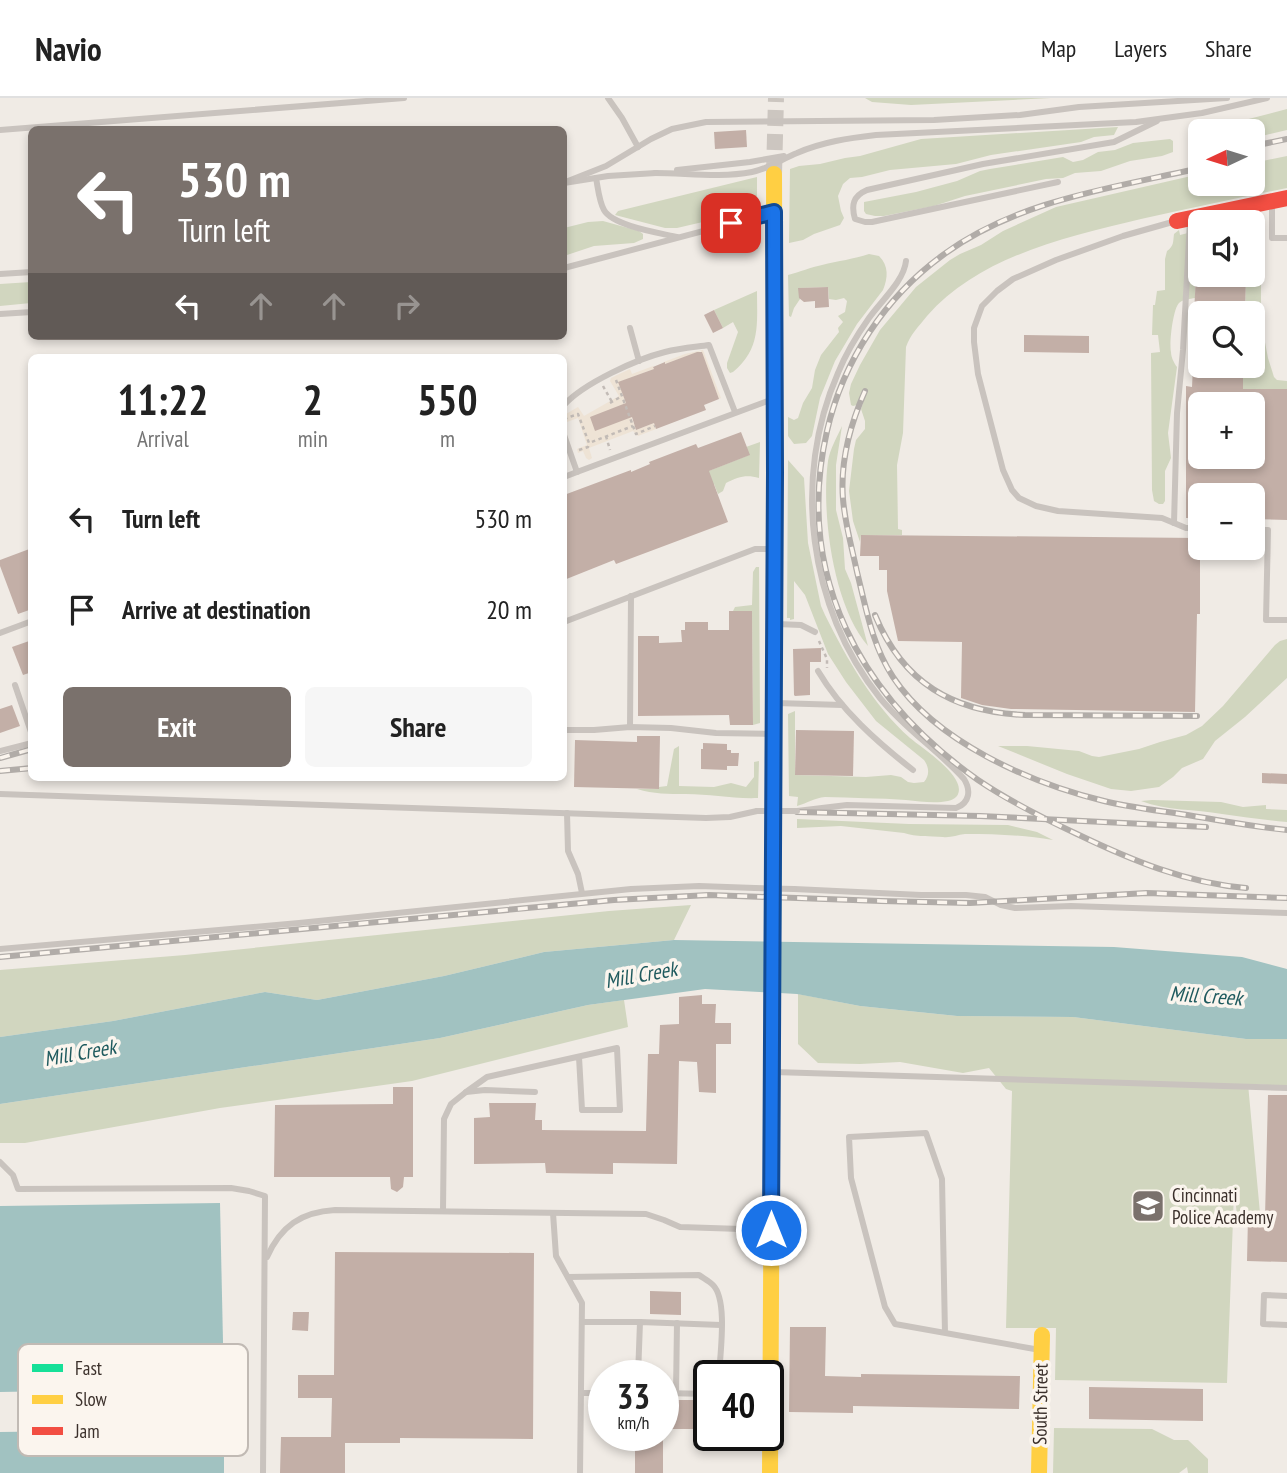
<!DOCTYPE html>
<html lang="en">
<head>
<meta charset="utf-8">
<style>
	body { margin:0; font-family:"PT Sans Narrow",sans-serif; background:#f6f6f6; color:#222; height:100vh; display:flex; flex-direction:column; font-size:26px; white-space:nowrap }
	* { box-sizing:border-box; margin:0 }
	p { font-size:23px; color:#767676 }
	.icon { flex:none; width:38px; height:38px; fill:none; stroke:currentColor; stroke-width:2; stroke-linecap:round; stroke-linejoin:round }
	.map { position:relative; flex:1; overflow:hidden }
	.sheet { position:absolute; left:28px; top:256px; width:539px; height:427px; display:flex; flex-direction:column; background:#fff; border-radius:10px; box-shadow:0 4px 10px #0003 }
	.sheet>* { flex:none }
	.banner { position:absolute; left:28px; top:28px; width:539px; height:214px; border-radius:10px; box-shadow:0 4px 10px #0003; background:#7a716c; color:#fff; overflow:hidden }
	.needle { width:46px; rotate:266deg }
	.buttons { position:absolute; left:1188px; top:21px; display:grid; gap:14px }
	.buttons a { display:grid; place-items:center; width:77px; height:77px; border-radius:10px; background:#fff; box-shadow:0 4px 10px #0003; font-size:35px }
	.speed { position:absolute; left:588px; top:1262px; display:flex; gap:14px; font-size:35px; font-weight:700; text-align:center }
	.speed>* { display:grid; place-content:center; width:91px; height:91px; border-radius:50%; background:#fff; box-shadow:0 4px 10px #0003; line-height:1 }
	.speed small { font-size:18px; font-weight:400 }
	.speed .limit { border:4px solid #111; border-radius:10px; background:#fff; color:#111 }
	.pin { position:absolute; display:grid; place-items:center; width:60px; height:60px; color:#fff; margin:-30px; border-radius:14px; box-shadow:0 4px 10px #0006 }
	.me { position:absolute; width:77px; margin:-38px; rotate:0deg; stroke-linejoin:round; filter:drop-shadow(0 0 5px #0008) }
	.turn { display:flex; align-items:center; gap:24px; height:147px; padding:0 35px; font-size:32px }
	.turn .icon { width:91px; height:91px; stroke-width:2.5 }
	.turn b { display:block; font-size:49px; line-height:60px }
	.lanes { display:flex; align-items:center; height:66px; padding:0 35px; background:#0003; justify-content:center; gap:35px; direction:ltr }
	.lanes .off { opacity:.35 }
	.eta { display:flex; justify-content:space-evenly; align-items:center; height:119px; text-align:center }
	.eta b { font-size:42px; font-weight:800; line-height:49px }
	.button { display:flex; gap:14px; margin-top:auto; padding:14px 35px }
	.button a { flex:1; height:80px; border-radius:10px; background:#7a716c; color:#fff; font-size:28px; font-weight:800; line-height:80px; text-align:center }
	.button a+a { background:#f6f6f6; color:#222 }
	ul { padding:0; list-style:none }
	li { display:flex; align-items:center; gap:21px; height:91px; padding:0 35px }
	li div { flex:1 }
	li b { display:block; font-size:26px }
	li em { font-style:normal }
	header { display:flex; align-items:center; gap:42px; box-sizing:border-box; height:98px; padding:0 35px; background:#fff; border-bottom:2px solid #e0e0e0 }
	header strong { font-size:33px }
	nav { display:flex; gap:38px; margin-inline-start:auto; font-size:24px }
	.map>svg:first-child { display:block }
	.green { fill:#d1d6bf }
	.plaza { fill:#eee3d5 }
	.water { fill:#a1c2c1 }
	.building { fill:#c3afa7; fill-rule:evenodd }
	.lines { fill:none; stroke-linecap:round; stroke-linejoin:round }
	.secondary-tunnel { stroke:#ccc6c0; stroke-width:16; stroke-dasharray:16 8; stroke-linecap:butt }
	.path { stroke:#c2bbb6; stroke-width:2.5; stroke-dasharray:3.5 3.5; stroke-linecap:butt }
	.lane { stroke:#c9c3be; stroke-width:6 }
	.fast { stroke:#16e098; stroke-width:16 }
	.slow { stroke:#ffcf43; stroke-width:16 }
	.jam { stroke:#f24e42; stroke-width:16 }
	.rail-casing { stroke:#b1aca8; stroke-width:6 }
	.rail { stroke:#fbf5ee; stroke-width:3.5; stroke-dasharray:10; stroke-linecap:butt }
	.lane-bridge { stroke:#c9c3be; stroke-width:6 }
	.route-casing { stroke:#114b97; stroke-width:18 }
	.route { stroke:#1a73e8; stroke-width:12 }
	.labels { text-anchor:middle; stroke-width:7; stroke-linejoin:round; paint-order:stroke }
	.poi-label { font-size:19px; fill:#3b302b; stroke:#fbf5ee; text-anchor:start }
	.street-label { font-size:19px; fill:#3b302b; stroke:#fbf5ee }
	.water-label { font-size:21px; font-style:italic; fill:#1f5a5e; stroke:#fbf5ee }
	.key { fill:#fbf5ee; stroke:#c1bab4; stroke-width:2 }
	.key-label { font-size:19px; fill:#3b302b }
</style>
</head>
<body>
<header>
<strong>Navio</strong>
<nav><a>Map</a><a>Layers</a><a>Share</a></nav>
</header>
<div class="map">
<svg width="1287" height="1375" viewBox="0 0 1287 1375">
	<rect width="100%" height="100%" fill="#f0ebe5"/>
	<!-- green -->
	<g class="green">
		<polygon points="865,0 1051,0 911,7 872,4"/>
		<polygon points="1287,11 1287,32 1253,40 1253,33 1202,33"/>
		<polygon points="1118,29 1114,37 1094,39 1081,44 991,57 956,66 890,72 862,79 850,80 843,86 838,98 841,113 844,120 840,127 814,136 803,142 789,145 790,71 799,68 820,66 845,60 860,58 921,41"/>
		<polygon points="1170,41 1173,43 1173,54 1162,58 1130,63 1101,73 1075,75 1063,80 1046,81 965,98 934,108 884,118 875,118 866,116 864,113 864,104 916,94 957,83 980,73 990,71 1063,59 1073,64 1083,62 1098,54 1115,52 1133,45"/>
		<path d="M1287,58V90C1238,100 1190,110 1141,121C1066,139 980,158 927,218C919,228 910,237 906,249L903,335L897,367L898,431L902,432V437H861L860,444L853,423L849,393L854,351L856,342L865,331V323L861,311L867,293L863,291L857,307L853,308L851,307L849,295L851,286L860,267L880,232L916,189L950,162L960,156L981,147L1003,133L1056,109L1200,76V86H1253V65Z"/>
		<polygon points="757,79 757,110 750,113 677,130 665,130 615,117 618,113"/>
		<polygon points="1262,120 1265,134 1261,146 1261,205 1264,239 1268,260 1274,279 1277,282 1287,283 1287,291 1243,291 1243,268 1253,268 1253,215 1245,215 1246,177 1253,177 1253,124 1247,124 1247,123"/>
		<polygon points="603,123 639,133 643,136 643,141 634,145 594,148 564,158 564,130 588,124"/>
		<polygon points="753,127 757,127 758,151 731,148 721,145 703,146 703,140"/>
		<path d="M1179,132L1180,137L1200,132V138L1196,150L1195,200C1190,201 1183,201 1179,205C1173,211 1169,245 1171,254C1171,259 1174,265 1177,269L1168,335L1171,360L1165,373V403L1163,406H1159L1154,403L1152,392L1151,255L1160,254L1158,237H1152L1153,207H1155L1157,193L1165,192V161L1167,153C1174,148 1173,144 1174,136Z"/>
		<path d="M869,156L879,158C889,168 888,180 883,192L857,226L835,263L820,300L812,338L806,345L794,346L788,338V319L794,322L798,320L803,305L812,290L815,272L821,257L839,234L838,230L843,224L838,218L845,214L847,203L844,200L836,202L829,201L828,189L799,190L800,201L794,210L791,219L789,218L788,177C800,174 811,169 822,167C838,163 854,161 869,156Z"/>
		<polygon points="31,184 31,205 0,208 0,186"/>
		<path d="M757,193C757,226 761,251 733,274L730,275L727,270V265L738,234L733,224L723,230L714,212Z"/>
		<path d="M842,328L836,367V412L843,440L845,471L851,485L868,548C833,508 821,414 828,363C830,351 837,339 842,328Z"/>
		<path d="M760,344L759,380C746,376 738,379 726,385L723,393L718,396L714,386L701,391L696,378L749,357L746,349Z"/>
		<path d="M788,362L804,380L808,445L821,508L825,517C847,561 873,607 910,640C922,650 969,680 957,698C954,701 952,702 948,703C934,706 919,703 906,702C879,700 852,700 825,699C814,700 808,705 797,708L798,699L789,698L788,616L795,613V677L866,679L891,677L901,679L908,684L914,685L924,684C930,677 929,669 924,662L876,623L846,584L828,556L805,497L794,483V521L790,522V520H787Z"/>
		<polygon points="756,469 759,469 760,625 753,627 752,513 733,513 735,509 752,507 753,474"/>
		<polygon points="1287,541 1287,580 1245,619 1215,643 1203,661 1182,670 1173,679 1159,689 1131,693 1111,691 1067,676 998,648 1027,648 1079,653 1092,658 1099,659 1139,651 1160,644 1186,637 1202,628 1223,608 1275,547 1280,543"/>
		<path d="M679,648V688L714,689L731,685L746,689L754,679V664L759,663L758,700C733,701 710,696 686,696C668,696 654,696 637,691H658L659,689L667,688L674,651Z"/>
		<path d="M1152,702L1221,704L1243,709L1266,707V711L1287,712V724C1265,722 1244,719 1222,716C1195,711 1167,713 1141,703Z"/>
		<path d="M797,721L909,726L1008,727L1037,734L1053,742C1023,737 995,736 965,736C957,737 950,740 943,739C930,738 916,739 904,735L841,728L797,730Z"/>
		<polygon points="691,807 674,842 544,854 444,878 317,902 265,894 113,923 0,939 0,872 185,857 609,813"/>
		<polygon points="798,896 860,908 957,918 1073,919 1246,941 1287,941 1287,988 1248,986 1260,1115 1237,1116 1234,1094 1227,1285 1055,1282 1056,1230 1006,1230 1012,993 1006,991 989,970 963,975 900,964 860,966 818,965 798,946"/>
		<polygon points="624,902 628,929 412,983 220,1010 25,1045 0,1045 0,1006 440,940 588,907"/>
		<polygon points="1054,1330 1152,1331 1174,1342 1188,1342 1208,1361 1208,1375 1188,1375 1187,1369 1179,1375 1053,1375"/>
	</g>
	<!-- plaza -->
	<polygon class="plaza" points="703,252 721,300 719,301 701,253 665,266 664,264 653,268 654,271 619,284 636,332 654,325 656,331 638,338 633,333 589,350 592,360 589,362 586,360 583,353 578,355 577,351 587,347 578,320 567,324 566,316 578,309 584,318 619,298 610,283 611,280 617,277 630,271 632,276 685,256"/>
	<!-- water -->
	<g class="water">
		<polygon points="674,842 1114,849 1242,859 1287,871 1287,941 1246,941 1073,919 957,918 860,908 797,896 705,891 588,907 440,940 0,1006 0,939 113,923 265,894 317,902 444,878 544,854"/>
		<polygon points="220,1105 224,1290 0,1294 0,1108"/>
		<polygon points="224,1331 224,1375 0,1375 0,1334"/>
	</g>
	<!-- building -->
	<g class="building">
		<polygon points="746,32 747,49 715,51 714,34"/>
		<polygon points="1196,177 1246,177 1245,215 1194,215"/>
		<polygon points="828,189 829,209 815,210 815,203 804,204 799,200 798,190"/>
		<polygon points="714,212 723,230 713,235 704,217"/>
		<polygon points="1024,237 1089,238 1089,255 1024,254"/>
		<polygon points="697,254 702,254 719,301 704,307 706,312 656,331 654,325 636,332 632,319 595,333 590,319 626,305 618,284 654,271 653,269 665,264 665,266"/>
		<path d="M1193,268H1243V291H1287V422L1253,421V397H1200V420H1186V288L1192,289ZM1200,306H1253V359H1200Z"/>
		<polygon points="741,334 750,357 709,373 728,424 616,466 614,462 564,482 564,397 631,372 631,374 650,366 649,364 696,346 698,350"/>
		<polygon points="861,437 1200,440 1200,516 1197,516 1195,614 1011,611 982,607 961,600 962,544 898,543 887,493 887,472 879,472 879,458 860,458"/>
		<polygon points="32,450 32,511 18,516 0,468 0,462"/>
		<polygon points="729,513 752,513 753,627 730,627 729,617 638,618 638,538 659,538 659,545 682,544 681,532 685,532 685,524 708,524 708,532 729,532"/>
		<polygon points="32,542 32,574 23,577 12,549"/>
		<polygon points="821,550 821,564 810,564 810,597 795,598 794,597 793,551"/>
		<polygon points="12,607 20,628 0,635 0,611"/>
		<polygon points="796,632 854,633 853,678 795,677"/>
		<polygon points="637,638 660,638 659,691 574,689 575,642 637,644"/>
		<polygon points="703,645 727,646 727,652 731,652 731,655 739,655 738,668 727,668 727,672 701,671 701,651 703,651"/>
		<polygon points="1262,675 1287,676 1287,686 1262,685"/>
		<polygon points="702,897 702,906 716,906 715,925 731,925 731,946 716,946 716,995 699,994 697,964 679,963 677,1066 613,1065 613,1076 546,1075 545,1065 474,1066 474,1020 490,1019 489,1005 536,1005 535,1022 542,1022 542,1032 646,1033 648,956 659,956 660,927 679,926 679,899"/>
		<polygon points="393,989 413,989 413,1079 404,1079 403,1089 397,1094 391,1091 390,1079 274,1079 275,1007 393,1006"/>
		<polygon points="1268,997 1287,997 1287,1164 1247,1163 1248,1119 1265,1119"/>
		<polygon points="335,1154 534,1155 533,1341 400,1340 400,1345 345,1345 345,1375 280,1375 281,1339 331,1339 332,1300 298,1300 298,1277 334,1277"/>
		<polygon points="650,1193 681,1194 681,1217 650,1216"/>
		<polygon points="293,1214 309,1214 308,1233 292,1232"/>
		<polygon points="790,1229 826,1229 825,1278 861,1279 861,1276 1020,1278 1019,1311 853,1308 853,1315 789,1314"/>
		<polygon points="1089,1289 1203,1291 1203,1323 1089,1321"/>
		<rect x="663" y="1302" width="46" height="29"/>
		<rect x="635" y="1337" width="28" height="38"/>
	</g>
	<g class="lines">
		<!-- secondary-tunnel -->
		<polyline class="secondary-tunnel" points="774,76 776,0"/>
		<!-- path -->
		<g class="path">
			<polyline points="616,282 636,336 655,328"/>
			<polyline points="603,288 612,304"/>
			<polyline points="610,305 622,298"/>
			<polyline points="564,321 578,316 589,345 633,328"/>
			<polyline points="606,338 610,352"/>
			<polyline points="579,352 588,349 589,345"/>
			<polyline points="819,543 827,561 827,570"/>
		</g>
		<!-- lane -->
		<g class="lane">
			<polyline points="608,0 622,20 638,49"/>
			<polyline points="0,32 404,0"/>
			<polyline points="677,72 750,64 784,58"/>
			<path d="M655,75C687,75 720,80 752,74C768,71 782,61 797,55C822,44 849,40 876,37L1136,24L1202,15L1267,0"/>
			<path d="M596,80C598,90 599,103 604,112C613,128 660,135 677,139"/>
			<polyline points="568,83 606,68 651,41 672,31 706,24 934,22 1020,17 1079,9 1227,0"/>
			<path d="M1058,84L872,124H865L855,121C851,107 853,98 867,92L983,66L1114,44L1157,23"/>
			<polyline points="564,85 608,78 656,75"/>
			<polyline points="1272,105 1272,140 1287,140"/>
			<polyline points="1176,123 1123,138 1056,162 1013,181 997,193 982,208 974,230 974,244 978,276 1003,372 1012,392 1019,400 1036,408 1058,413 1162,420 1186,430 1200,430"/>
			<polyline points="564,170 771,115"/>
			<polyline points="0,176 32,174"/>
			<polyline points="0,216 32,214"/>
			<polyline points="630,230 639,263"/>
			<path d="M564,307C584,285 637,261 665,254C680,250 695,249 709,247L735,314"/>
			<polyline points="564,337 577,374 773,301"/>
			<polyline points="564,379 577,374"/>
			<polyline points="1174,425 1177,315 1183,252 1190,123"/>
			<polyline points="1253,432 1268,432 1266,522 1287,522"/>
			<polyline points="564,524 755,451 772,451"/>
			<polyline points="777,526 801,527 815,534"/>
			<polyline points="0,535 32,523"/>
			<path d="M818,573C841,612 877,644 913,672"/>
			<polyline points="15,587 32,637"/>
			<polyline points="776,605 842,607"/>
			<polyline points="630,629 631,498"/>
			<polyline points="564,632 594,632 630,629 671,630 716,635 771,636"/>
			<polyline points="0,653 32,645"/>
			<polyline points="0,696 706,720 730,719 757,713"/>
			<path d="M797,713L847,707L956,710C970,705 971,692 964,681C938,652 905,631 880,600C808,510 792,380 838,275C846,255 857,237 869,220C881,203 904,183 906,163"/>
			<polyline points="567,715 568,753 578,776 582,795"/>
			<polyline points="794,791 921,797 966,797 985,799 1001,807 1015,810 1071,808 1287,815"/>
			<polyline points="0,851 299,825 631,791 699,788 755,790"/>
			<polyline points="774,974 1287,990"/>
			<polyline points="466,994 487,979 617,950 620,1012 582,1012 579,959"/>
			<polyline points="0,1064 13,1077 18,1091 231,1090 249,1093 265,1098 263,1375"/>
			<polyline points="443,1113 444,1021 451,1006 466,994 485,992 535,994"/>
			<polyline points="553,1115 556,1158 582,1205 580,1375"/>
			<path d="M267,1159C281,1128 301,1114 335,1112L646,1116L664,1122L680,1129L771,1132"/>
			<path d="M568,1179L699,1177C703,1180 709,1183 713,1187C728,1202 720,1256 719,1278"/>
			<polyline points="1287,1198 1264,1197 1263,1226 1287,1227"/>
			<polyline points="582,1224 640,1224"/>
			<polyline points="945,1235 942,1081 926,1035 849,1039 851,1080 885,1209 895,1226 1040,1252"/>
			<polyline points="638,1278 640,1224 721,1227"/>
			<polyline points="581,1295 604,1295"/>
			<polyline points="663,1295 709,1296"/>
			<polyline points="676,1295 677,1225"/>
		</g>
		<!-- fast -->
		<polyline class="fast" points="773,840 775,392"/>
		<!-- slow -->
		<g class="slow">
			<polyline points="774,76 775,392"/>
			<polyline points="770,1375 773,840"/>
			<polyline points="1039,1375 1042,1237"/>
		</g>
		<!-- jam -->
		<polyline class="jam" points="1177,123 1287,100"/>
		<defs>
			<g id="rail">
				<polyline points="1253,48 1287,41"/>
				<path d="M1200,70C1113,90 1017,102 943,157C885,199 843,263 827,333C794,477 860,599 978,682C1009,703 1043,720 1077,736C1131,762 1186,785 1246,790"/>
				<path d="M865,293C850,327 840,364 843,401C845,426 852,450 857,474C866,510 872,547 893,579C936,644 1030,685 1104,703C1133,710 1163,713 1193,718C1224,723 1255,729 1287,732"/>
				<path d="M875,517C903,585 953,614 1025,617L1197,618"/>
				<polyline points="0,660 32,651"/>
				<polyline points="0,673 32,670"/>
				<polyline points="797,714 980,718 1206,729"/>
				<polyline points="0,859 614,802 709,797 881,803 970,805 1147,795 1287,800"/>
			</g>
		</defs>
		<!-- rail casing -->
		<use href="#rail" class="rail-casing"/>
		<!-- rail -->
		<use href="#rail" class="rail"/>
		<!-- lane-bridge -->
		<g class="lane-bridge">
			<polyline points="757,713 797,713"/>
			<polyline points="755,790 794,791"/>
		</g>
	</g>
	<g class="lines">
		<defs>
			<polyline id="route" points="731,125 774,114 775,374 771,1132"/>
		</defs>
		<!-- route casing -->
		<use href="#route" class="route-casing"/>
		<!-- route -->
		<use href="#route" class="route"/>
	</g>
	<!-- icons -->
	<defs>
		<symbol id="university-square" viewBox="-11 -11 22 22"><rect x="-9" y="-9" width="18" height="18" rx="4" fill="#7a716c" stroke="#fbf5ee"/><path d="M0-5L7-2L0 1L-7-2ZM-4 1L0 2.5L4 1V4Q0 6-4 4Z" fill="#fff"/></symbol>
	</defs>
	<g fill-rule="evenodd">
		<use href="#university-square" x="1129" y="1089" width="38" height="38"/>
	</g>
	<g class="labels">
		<!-- poi labels -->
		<g class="poi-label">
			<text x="1172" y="1104">Cincinnati<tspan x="1172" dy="22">Police Academy</tspan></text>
		</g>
		<!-- street labels -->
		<g class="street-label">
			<text transform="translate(1040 1306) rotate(-89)" y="7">South Street</text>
		</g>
		<!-- water labels -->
		<g class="water-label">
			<text transform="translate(641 877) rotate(-10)" y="7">Mill Creek</text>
			<text transform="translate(1206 898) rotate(4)" y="7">Mill Creek</text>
			<text transform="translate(80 955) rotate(-10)" y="7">Mill Creek</text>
		</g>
	</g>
	<!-- legend -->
	<rect x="18" y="1246" width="230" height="112" rx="10" class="key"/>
	<rect x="32" y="1266" width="31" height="8" fill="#16e098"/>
	<rect x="32" y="1297" width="31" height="9" fill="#ffcf43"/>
	<rect x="32" y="1329" width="31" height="8" fill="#f24e42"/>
	<g class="key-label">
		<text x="75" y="1277">Fast</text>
		<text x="75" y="1308">Slow</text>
		<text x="75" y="1340">Jam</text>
	</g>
</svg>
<div class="buttons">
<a><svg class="needle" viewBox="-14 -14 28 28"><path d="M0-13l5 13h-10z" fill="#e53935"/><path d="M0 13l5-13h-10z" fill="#767676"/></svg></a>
<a><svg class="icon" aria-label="sound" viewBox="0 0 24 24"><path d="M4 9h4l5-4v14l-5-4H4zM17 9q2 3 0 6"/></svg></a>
<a><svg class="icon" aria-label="search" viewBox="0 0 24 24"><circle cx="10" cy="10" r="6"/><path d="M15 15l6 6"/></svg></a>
<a>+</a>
<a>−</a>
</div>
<div class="speed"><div>33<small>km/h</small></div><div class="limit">40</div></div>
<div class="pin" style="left:731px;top:125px;background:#d93025"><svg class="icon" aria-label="arrive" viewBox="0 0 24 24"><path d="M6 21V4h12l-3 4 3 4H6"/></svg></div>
<svg class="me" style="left:771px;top:1132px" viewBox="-20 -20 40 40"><circle r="17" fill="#1a73e8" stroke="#fff" stroke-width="3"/><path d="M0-11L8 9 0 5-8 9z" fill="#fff"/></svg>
<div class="banner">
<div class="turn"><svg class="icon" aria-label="left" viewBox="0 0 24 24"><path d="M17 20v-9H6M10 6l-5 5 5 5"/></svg><div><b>530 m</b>Turn left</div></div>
<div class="lanes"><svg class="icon" aria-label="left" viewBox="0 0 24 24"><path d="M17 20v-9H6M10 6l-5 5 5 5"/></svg><svg class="icon off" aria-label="ahead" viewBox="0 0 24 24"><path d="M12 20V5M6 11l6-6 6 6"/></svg><svg class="icon off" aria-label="ahead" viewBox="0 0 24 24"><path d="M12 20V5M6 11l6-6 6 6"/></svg><svg class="icon off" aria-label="right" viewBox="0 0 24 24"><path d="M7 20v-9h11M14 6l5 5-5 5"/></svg></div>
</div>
<section class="sheet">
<div class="eta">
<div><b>11:22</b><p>Arrival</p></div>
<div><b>2</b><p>min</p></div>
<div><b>550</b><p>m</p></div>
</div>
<ul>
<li><svg class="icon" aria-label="left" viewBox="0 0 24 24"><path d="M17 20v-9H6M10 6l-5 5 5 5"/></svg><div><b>Turn left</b></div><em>530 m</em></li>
<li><svg class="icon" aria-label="arrive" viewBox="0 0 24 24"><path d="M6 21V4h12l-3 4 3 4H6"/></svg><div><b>Arrive at destination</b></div><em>20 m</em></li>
</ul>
<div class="button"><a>Exit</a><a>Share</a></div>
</section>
</div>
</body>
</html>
